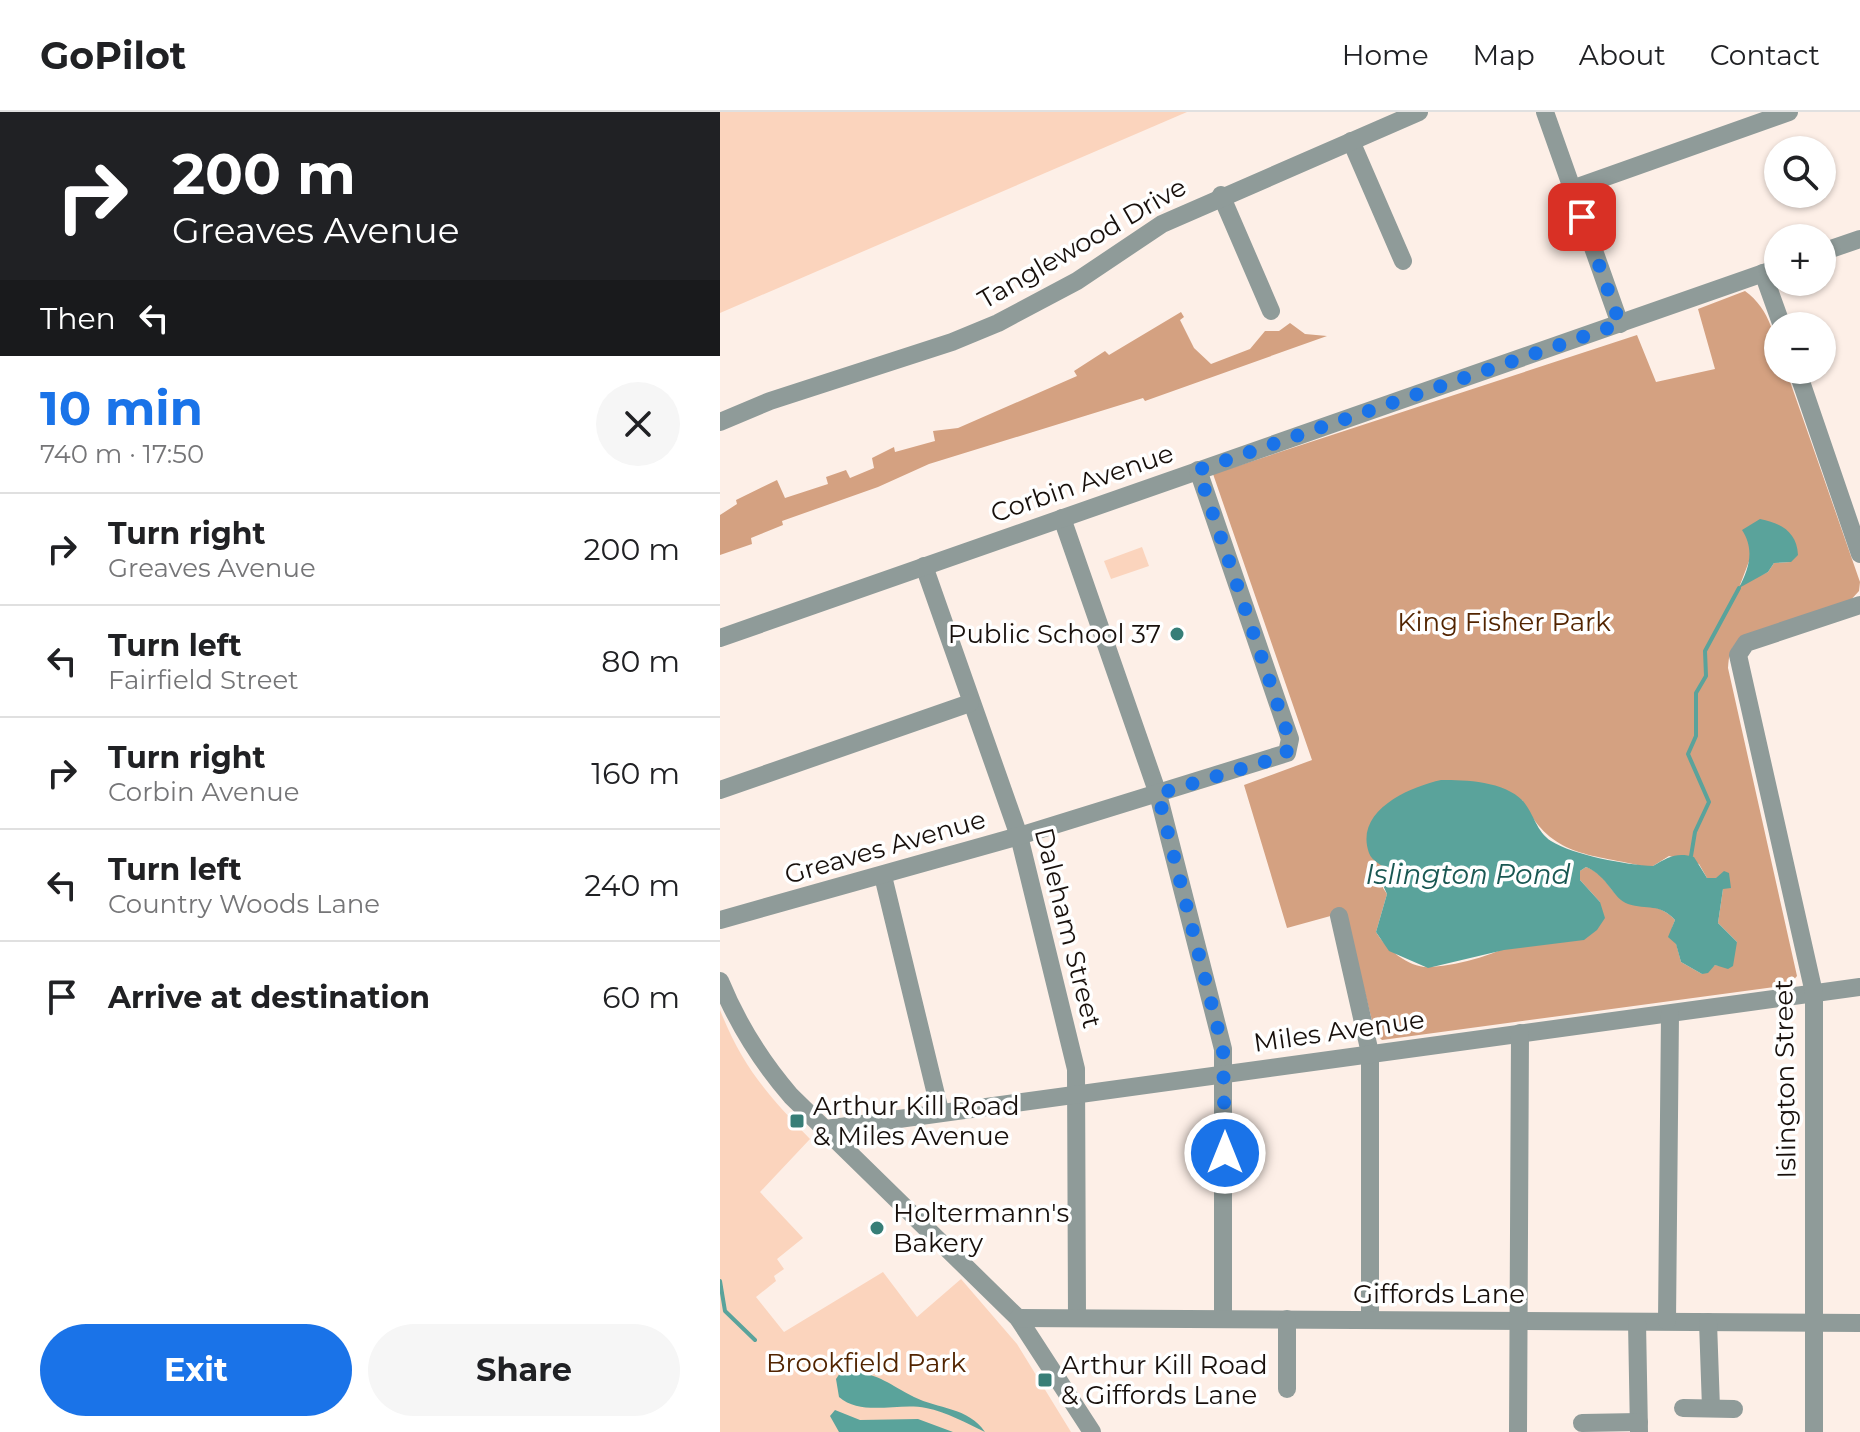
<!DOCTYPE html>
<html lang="en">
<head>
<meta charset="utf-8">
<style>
	body { margin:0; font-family:Montserrat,sans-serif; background:#f6f6f6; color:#202124; height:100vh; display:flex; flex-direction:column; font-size:30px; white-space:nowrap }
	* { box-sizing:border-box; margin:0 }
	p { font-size:26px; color:#757577 }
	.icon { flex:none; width:44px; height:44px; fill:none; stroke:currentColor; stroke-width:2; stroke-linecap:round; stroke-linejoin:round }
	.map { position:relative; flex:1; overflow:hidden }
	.side { display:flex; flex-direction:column; background:#fff; width:720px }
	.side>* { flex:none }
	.top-card { background:#202124; color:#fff; overflow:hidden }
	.fabs { position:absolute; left:1044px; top:24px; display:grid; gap:16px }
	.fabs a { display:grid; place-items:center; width:72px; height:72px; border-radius:50%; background:#fff; box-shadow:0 2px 6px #0004; font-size:40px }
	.pin { position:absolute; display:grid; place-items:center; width:68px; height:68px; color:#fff; margin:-34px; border-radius:16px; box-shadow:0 4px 12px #0006 }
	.me { position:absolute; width:88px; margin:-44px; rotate:0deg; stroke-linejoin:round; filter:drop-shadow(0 0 6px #0008) }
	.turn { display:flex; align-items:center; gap:28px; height:168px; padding:0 40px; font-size:36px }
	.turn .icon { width:104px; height:104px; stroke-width:2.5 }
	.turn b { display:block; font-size:56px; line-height:68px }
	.then { display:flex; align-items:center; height:76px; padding:0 40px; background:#0003; gap:16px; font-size:30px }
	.round { display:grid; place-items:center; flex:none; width:84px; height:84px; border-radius:42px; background:#f6f6f6 }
	.headline { display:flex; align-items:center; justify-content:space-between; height:136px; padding:0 40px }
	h1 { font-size:48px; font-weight:700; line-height:60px; color:#1a73e8 }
	.button { display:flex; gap:16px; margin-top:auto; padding:16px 40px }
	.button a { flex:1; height:92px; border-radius:48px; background:#1a73e8; color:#fff; font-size:32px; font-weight:700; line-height:92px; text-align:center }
	.button a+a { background:#f6f6f6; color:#202124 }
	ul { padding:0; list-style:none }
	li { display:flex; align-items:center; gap:24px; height:112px; padding:0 40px; border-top:2px solid #e0e0e0 }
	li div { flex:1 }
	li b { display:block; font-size:30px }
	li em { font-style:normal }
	header { display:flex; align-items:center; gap:48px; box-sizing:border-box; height:112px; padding:0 40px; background:#fff; border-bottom:2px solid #e0e0e0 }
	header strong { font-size:38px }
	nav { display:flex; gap:44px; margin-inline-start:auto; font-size:28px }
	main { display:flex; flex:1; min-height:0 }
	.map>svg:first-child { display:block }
	.green { fill:#fbd4bd }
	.forest { fill:#d4a181; fill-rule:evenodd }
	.water { fill:#5aa39b }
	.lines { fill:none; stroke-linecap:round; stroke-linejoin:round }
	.stream { stroke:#5aa39b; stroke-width:4 }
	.minor { stroke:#8f9b99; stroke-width:18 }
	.route { stroke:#1a73e8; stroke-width:14; stroke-dasharray:0 25.2 }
	.poi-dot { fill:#377e77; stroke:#fff; stroke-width:3 }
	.labels { text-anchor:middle; stroke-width:7; stroke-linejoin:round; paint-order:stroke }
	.street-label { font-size:26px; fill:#18100c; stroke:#fff }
	.park-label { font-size:26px; fill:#522400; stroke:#fff }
	.poi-label { font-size:26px; fill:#18100c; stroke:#fff; text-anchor:start }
	.water-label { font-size:28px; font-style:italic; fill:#195752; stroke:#fff }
</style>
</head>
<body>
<header>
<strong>GoPilot</strong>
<nav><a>Home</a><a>Map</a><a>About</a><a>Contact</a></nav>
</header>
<main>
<section class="side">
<div class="top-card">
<div class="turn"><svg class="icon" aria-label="right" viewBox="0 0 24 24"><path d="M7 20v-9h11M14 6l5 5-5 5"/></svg><div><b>200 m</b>Greaves Avenue</div></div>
<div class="then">Then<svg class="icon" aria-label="left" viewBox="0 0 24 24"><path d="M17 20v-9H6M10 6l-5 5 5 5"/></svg></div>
</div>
<div class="headline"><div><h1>10 min</h1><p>740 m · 17:50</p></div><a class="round"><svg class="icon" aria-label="close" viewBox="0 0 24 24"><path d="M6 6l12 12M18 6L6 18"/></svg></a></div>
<ul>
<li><svg class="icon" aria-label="right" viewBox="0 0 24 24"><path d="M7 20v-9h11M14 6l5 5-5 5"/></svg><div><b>Turn right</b><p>Greaves Avenue</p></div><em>200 m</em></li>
<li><svg class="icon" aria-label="left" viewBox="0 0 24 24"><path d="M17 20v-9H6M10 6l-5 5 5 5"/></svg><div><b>Turn left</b><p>Fairfield Street</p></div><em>80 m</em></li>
<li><svg class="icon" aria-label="right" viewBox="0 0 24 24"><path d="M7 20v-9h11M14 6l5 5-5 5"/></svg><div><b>Turn right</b><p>Corbin Avenue</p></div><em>160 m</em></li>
<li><svg class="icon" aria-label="left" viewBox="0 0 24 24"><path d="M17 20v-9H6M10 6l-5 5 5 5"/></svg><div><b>Turn left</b><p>Country Woods Lane</p></div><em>240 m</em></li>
<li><svg class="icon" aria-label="arrive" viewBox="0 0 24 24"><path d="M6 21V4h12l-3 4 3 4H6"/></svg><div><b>Arrive at destination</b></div><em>60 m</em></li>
</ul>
<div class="button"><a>Exit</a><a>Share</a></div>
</section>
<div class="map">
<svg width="1140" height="1320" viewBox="0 0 1140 1320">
	<rect width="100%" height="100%" fill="#fdefe7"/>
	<!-- green -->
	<g class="green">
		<polygon points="0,0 467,0 0,201"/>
		<polygon points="422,435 429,454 391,467 384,449"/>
		<path d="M0,898C23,956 48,983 90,1027L40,1080L83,1126L57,1147L64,1157L54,1164L56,1169L36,1185L64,1220L163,1160L197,1205L241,1167L297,1232L351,1320H0Z"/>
	</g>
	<!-- forest -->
	<g class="forest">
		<path d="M1025,179C1050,197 1058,228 1058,258H1066L1140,470L1139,479L1128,491L1021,527C1010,535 1009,543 1008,556L1077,864L1069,873L662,928L655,921L625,800L567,816L524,673L592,648L493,362L917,223L936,270L995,257L978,197ZM1029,429L1071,450L1054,451L1048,460L1020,473L1031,444ZM802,688C831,745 866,741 922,754H933L949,744L979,752L987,766H996L1003,777L998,811L1017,830L1002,854L995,853L982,862L961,850L952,816L955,808C940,791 922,795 903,787C889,781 888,763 866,755L860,759V768L880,790C827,816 771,851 711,855C690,857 666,837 656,820L667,782L663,776L664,754Z"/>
		<polygon points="461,200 464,205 460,208 474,236 491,252 530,237 545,219 559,219 570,211 585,222 607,224 425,289 423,286 209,352 158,375 62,409 63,413 31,426 32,432 0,443 0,403 17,392 16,388 57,368 65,386 108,372 106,365 126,358 130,366 154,356 152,346 174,335 175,340 215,329 213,319 238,316 357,264 354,259 385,239 389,243"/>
	</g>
	<!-- water -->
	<g class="water">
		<path d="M1040,407C1061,411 1077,420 1078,443L1071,450L1054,451L1048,460L1019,476C1029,456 1035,438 1022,418Z"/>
		<path d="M721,668C746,668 784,669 803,689C814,702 816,719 831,729C853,743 907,753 933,754C948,745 957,740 974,745L987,766H996L1004,759L1009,761L1011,776L1003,777L998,811L1017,830L1013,854L1008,857L995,853L988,861L982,862L961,850L956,832L948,825L955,808C940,791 927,798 908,792C893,787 888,764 866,755L860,759V768L880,790L885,806L877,818L864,828L784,838L708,856L669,839L656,820L667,782L662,771L666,759C662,751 652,750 649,741C634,699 689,675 721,668Z"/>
		<path d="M131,1259C162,1263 168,1272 194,1285C218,1297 248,1295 265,1320C246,1311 227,1300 206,1296C179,1290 142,1305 119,1285L116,1267L120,1261Z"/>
		<polygon points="115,1298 140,1308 198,1307 233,1320 119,1320 110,1304"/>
	</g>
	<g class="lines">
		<!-- stream -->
		<g class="stream">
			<polyline points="971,744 975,720 989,690 968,642 976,624 976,581 986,564 985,539 1019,476"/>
			<polyline points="0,1169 5,1199 35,1228"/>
		</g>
		<!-- minor -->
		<g class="minor">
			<polyline points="825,0 900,212"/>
			<polyline points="631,29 683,149"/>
			<polyline points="852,77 1069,0"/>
			<polyline points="501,83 551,199"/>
			<polyline points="1102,140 1140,127"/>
			<polyline points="1043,161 1062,214"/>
			<polyline points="1077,258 1140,442"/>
			<polyline points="0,310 50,289 232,230 278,211 357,169 442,112 699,0"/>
			<polyline points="342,406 438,682 503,937 503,1206"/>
			<polyline points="204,454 299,724 356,957 357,1206"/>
			<polyline points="0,526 1058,156"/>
			<polyline points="0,678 250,591"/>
			<polyline points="163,764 220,999"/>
			<polyline points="619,804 650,941 650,1207"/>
			<polyline points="0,808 299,724 567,641 570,627 478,358"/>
			<path d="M0,869C18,913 40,948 71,984L298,1206L372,1320"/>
			<polyline points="106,1017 1140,875"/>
			<polyline points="298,1206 1140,1211"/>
			<polyline points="567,1207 567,1277"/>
			<polyline points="947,1209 950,902"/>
			<polyline points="917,1210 919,1320"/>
			<polyline points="988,1210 991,1296"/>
			<polyline points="963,1296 1014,1297"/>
			<polyline points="862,1311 919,1310"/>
			<polyline points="798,1320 800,921"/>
			<polyline points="1094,1320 1094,881 1018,543 1026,531 1140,493"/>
		</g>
	</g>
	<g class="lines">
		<!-- route -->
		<polyline class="route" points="505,1041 503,937 438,682 564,644 571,632 478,358 900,212 862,105"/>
	</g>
	<!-- markers -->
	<g class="poi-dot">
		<circle cx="457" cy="522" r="8"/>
		<rect x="69" y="1001" width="16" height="16" rx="4"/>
		<circle cx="157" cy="1116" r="8"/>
		<rect x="317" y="1260" width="16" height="16" rx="4"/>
	</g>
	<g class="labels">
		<!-- street labels -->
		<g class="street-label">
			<text transform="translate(362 131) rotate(-30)" y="9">Tanglewood Drive</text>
			<text transform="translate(362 371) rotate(-19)" y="9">Corbin Avenue</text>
			<text transform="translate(165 735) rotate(-16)" y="9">Greaves Avenue</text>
			<text transform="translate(348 816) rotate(76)" y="9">Daleham Street</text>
			<text transform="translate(619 919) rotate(-8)" y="9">Miles Avenue</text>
			<text transform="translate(1065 967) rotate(-91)" y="9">Islington Street</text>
			<text x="719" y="1191">Giffords Lane</text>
		</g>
		<!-- park labels -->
		<g class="park-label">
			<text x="784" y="519">King Fisher Park</text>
			<text x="146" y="1260">Brookfield Park</text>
		</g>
		<!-- poi labels -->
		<g class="poi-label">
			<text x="441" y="531" text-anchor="end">Public School 37</text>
			<text x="93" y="1003">Arthur Kill Road<tspan x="93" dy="30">&amp; Miles Avenue</tspan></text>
			<text x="173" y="1110">Holtermann's<tspan x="173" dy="30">Bakery</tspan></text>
			<text x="341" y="1262">Arthur Kill Road<tspan x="341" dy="30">&amp; Giffords Lane</tspan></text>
		</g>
		<!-- water labels -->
		<g class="water-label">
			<text x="748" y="772">Islington Pond</text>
		</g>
	</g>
</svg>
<div class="fabs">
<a><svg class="icon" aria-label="search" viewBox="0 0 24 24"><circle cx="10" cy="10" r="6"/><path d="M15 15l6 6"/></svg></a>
<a>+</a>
<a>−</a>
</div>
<div class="pin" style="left:862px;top:105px;background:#d93025"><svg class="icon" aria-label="arrive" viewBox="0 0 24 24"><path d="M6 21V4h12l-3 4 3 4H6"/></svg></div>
<svg class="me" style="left:505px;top:1041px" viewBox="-20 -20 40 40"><circle r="17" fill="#1a73e8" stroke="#fff" stroke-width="3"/><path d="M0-11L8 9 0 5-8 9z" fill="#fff"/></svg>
</div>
</main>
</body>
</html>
